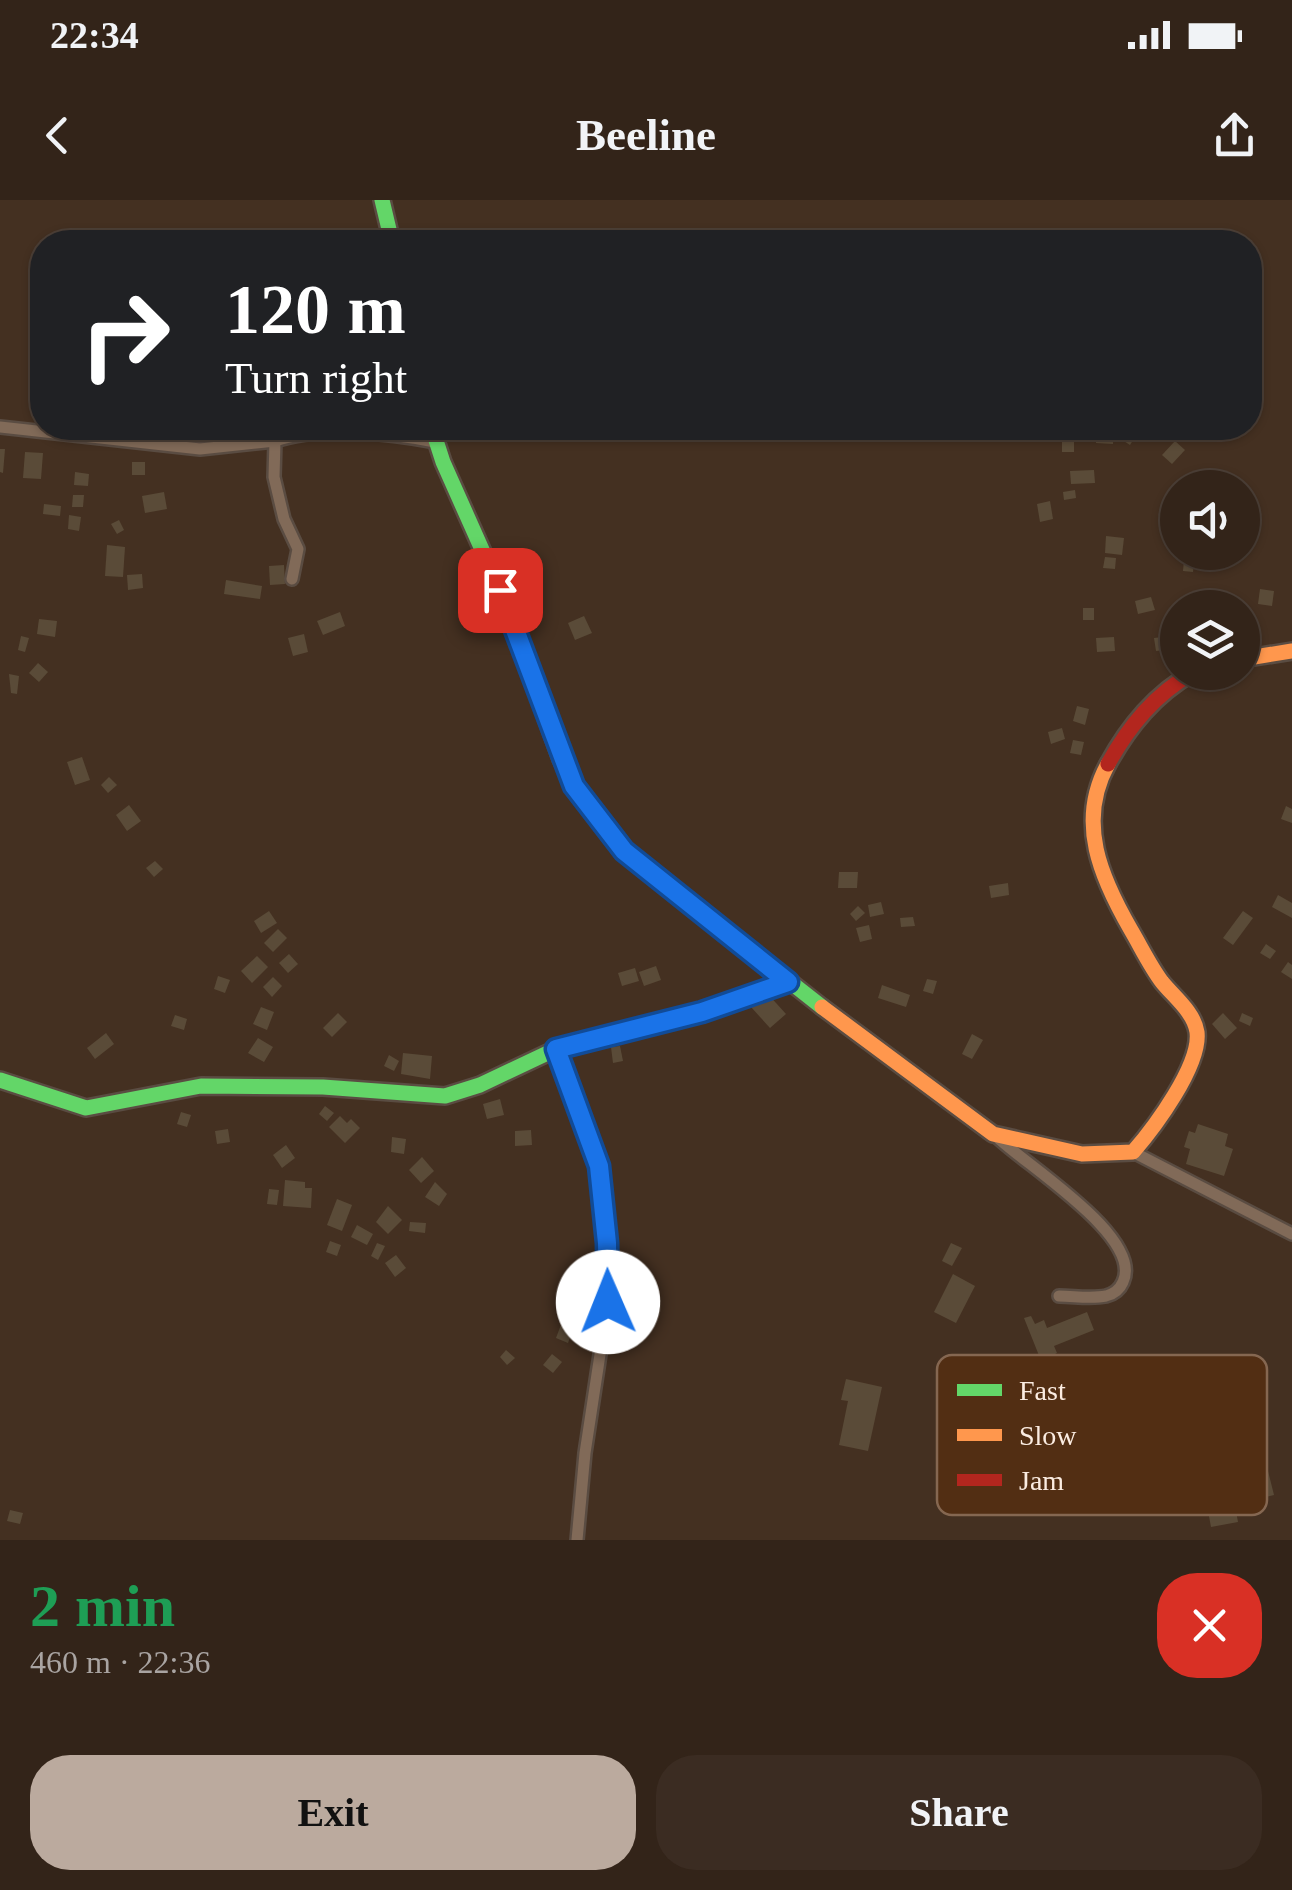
<!DOCTYPE html>
<html lang="en">
<head>
<meta charset="utf-8">
<style>
	body { margin:0; font-family:Georgia,serif; background:#3b2c22; color:#f1f3f6; height:100vh; display:flex; flex-direction:column; font-size:38px; white-space:nowrap }
	* { box-sizing:border-box; margin:0 }
	p { font-size:32px; color:#a9a4a2 }
	.icon { flex:none; width:55px; height:55px; fill:none; stroke:currentColor; stroke-width:2; stroke-linecap:round; stroke-linejoin:round }
	.map { position:relative; height:1340px; overflow:hidden }
	.panel { display:flex; flex-direction:column; background:#332419; flex:1 }
	.panel>* { flex:none }
	.guide { position:absolute; left:30px; top:30px; width:1232px; height:210px; border-radius:40px; box-shadow:0 2px 8px #0004,0 0 0 2px #4e4138; background:#202124; color:#fff; overflow:hidden }
	.tools { position:absolute; left:1160px; top:270px; display:grid; gap:20px }
	.tools a { display:grid; place-items:center; width:100px; height:100px; border-radius:50%; background:#332419; box-shadow:0 2px 8px #0004,0 0 0 2px #4e4138; font-size:50px }
	.pin { position:absolute; display:grid; place-items:center; width:85px; height:85px; color:#fff; margin:-42px; border-radius:20px; box-shadow:0 5px 15px #0006 }
	.me { position:absolute; width:110px; margin:-55px; rotate:359deg; stroke-linejoin:round; filter:drop-shadow(0 0 8px #0008) }
	.turn { display:flex; align-items:center; gap:35px; height:210px; padding:0 30px; font-size:45px }
	.turn .icon { width:130px; height:130px; stroke-width:2.5 }
	.turn b { display:block; font-size:70px; line-height:85px }
	.round { display:grid; place-items:center; flex:none; width:105px; height:105px; border-radius:40px; background:#3b2c22 }
	.overview { display:flex; align-items:center; justify-content:space-between; height:170px; padding:0 30px }
	h1 { font-size:60px; font-weight:800; line-height:75px; color:#1e9e55 }
	.action { display:flex; gap:20px; margin-top:auto; padding:20px 30px }
	.action a { flex:1; height:115px; border-radius:40px; background:#bbaa9e; color:#111; font-size:40px; font-weight:800; line-height:115px; text-align:center }
	.action a+a { background:#3b2c22; color:#f1f3f6 }
	.status { display:flex; justify-content:space-between; align-items:center; height:70px; padding:0 50px; background:#332419; direction:ltr }
	.status svg { height:28px; fill:currentColor }
	header { display:flex; justify-content:space-between; align-items:center; height:130px; padding:0 30px; background:#332419; font-size:45px; font-weight:800 }
	.map>svg:first-child { display:block }
	.building { fill:#5a4b38 }
	.lines { fill:none; stroke-linecap:round; stroke-linejoin:round }
	.street-casing { stroke:#5a4c42; stroke-width:16 }
	.fast-casing { stroke:#5a4c42; stroke-width:20 }
	.slow-casing { stroke:#5a4c42; stroke-width:20 }
	.jam-casing { stroke:#5a4c42; stroke-width:20 }
	.street { stroke:#816a58; stroke-width:11 }
	.fast { stroke:#63d668; stroke-width:15 }
	.slow { stroke:#ff974d; stroke-width:15 }
	.jam { stroke:#b3261e; stroke-width:15 }
	.route-casing { stroke:#114b97; stroke-width:25 }
	.route { stroke:#1a73e8; stroke-width:18 }
	.key { fill:#522e13; stroke:#856751; stroke-width:2.5 }
	.key-label { font-size:28px; fill:#fbece1 }
</style>
</head>
<body>
<div class="status"><b>22:34</b><svg viewBox="0 0 49 12"><path d="M0 12V9h3v3zM5 12V6h3v6zM10 12V3h3v9zM15 12V0h3v12zM26 1h20v11H26zM47 4h2v5h-2z"/></svg></div>
<header><svg class="icon" aria-label="back" viewBox="0 0 24 24"><path d="M15 5l-7 7 7 7"/></svg>Beeline<svg class="icon" aria-label="share" viewBox="0 0 24 24"><path d="M12 15V3M7 8l5-5 5 5M5 13v7h14v-7"/></svg></header>
<div class="map">
<svg width="1292" height="1340" viewBox="0 0 1292 1340">
	<rect width="100%" height="100%" fill="#443021"/>
	<!-- building -->
	<g class="building">
		<polygon points="1121,228 1138,232 1130,245 1116,236"/>
		<polygon points="1096,229 1114,230 1113,244 1096,243"/>
		<polygon points="1074,238 1074,252 1062,252 1062,239"/>
		<polygon points="1175,241 1185,250 1172,264 1162,255"/>
		<polygon points="0,249 5,249 3,273 0,272"/>
		<polygon points="25,252 43,253 41,279 23,278"/>
		<rect x="132" y="262" width="13" height="13"/>
		<polygon points="1094,270 1095,283 1071,284 1070,271"/>
		<polygon points="75,272 89,274 88,286 74,285"/>
		<polygon points="1075,290 1076,298 1064,300 1063,292"/>
		<polygon points="164,292 167,309 145,313 142,296"/>
		<polygon points="73,295 84,295 83,307 72,307"/>
		<polygon points="1050,301 1053,319 1040,322 1037,304"/>
		<polygon points="44,304 61,306 60,316 43,314"/>
		<polygon points="69,315 81,317 79,331 68,329"/>
		<polygon points="119,320 124,330 117,334 111,324"/>
		<polygon points="1166,326 1178,329 1178,344 1163,341"/>
		<polygon points="1106,336 1124,338 1122,355 1105,353"/>
		<polygon points="107,345 125,347 123,377 105,376"/>
		<polygon points="1105,357 1116,358 1115,369 1103,368"/>
		<polygon points="1184,360 1194,362 1193,372 1183,371"/>
		<polygon points="284,365 285,384 270,385 269,366"/>
		<polygon points="142,374 143,388 128,390 127,375"/>
		<polygon points="226,380 262,386 260,399 224,394"/>
		<polygon points="1260,389 1274,391 1272,406 1258,404"/>
		<polygon points="1151,397 1155,410 1138,414 1135,401"/>
		<rect x="1083" y="408" width="11" height="12"/>
		<polygon points="340,412 345,426 323,435 317,421"/>
		<polygon points="584,416 592,433 575,440 568,423"/>
		<polygon points="39,419 57,421 55,437 37,434"/>
		<polygon points="304,434 308,452 293,456 288,438"/>
		<polygon points="21,436 29,438 25,452 18,450"/>
		<polygon points="1114,437 1115,451 1097,452 1096,438"/>
		<polygon points="1163,437 1165,450 1156,451 1154,438"/>
		<polygon points="38,463 48,472 39,482 29,473"/>
		<polygon points="9,474 19,476 17,494 11,493"/>
		<polygon points="1077,506 1089,509 1085,525 1073,521"/>
		<polygon points="1062,528 1065,539 1051,544 1048,532"/>
		<polygon points="1073,540 1084,542 1081,555 1070,553"/>
		<polygon points="82,557 90,580 75,585 67,562"/>
		<polygon points="109,577 117,585 108,593 101,585"/>
		<polygon points="129,605 141,621 127,631 116,615"/>
		<polygon points="1286,606 1292,609 1292,623 1281,619"/>
		<polygon points="155,661 163,669 154,677 146,668"/>
		<polygon points="839,672 858,672 857,688 838,688"/>
		<polygon points="1008,683 1009,695 991,698 989,686"/>
		<polygon points="1278,695 1292,703 1292,718 1272,707"/>
		<polygon points="881,702 884,714 870,717 868,705"/>
		<polygon points="858,706 865,713 856,721 850,714"/>
		<polygon points="269,711 277,723 261,733 254,721"/>
		<polygon points="1243,711 1253,718 1233,745 1223,738"/>
		<polygon points="913,717 915,726 901,727 900,718"/>
		<polygon points="869,725 872,739 860,742 856,728"/>
		<polygon points="278,729 287,738 273,752 264,743"/>
		<polygon points="1266,744 1276,751 1270,759 1260,753"/>
		<polygon points="289,754 298,764 288,773 279,763"/>
		<polygon points="257,756 268,767 252,783 241,771"/>
		<polygon points="1288,762 1292,765 1292,779 1281,772"/>
		<polygon points="656,766 661,780 644,786 639,772"/>
		<polygon points="635,768 639,781 622,786 618,773"/>
		<polygon points="218,776 230,780 225,793 214,789"/>
		<polygon points="273,777 282,786 272,797 263,787"/>
		<polygon points="927,779 937,781 933,794 923,791"/>
		<polygon points="882,785 910,795 906,807 878,798"/>
		<polygon points="767,793 786,814 770,828 751,807"/>
		<polygon points="261,807 274,812 267,830 253,824"/>
		<polygon points="338,813 347,822 332,837 323,828"/>
		<polygon points="1223,813 1237,828 1225,839 1212,824"/>
		<polygon points="1242,813 1253,818 1250,826 1239,821"/>
		<polygon points="175,815 187,819 184,830 171,826"/>
		<polygon points="106,833 114,844 95,859 87,848"/>
		<polygon points="972,834 983,840 972,859 962,854"/>
		<polygon points="258,838 273,847 264,862 248,853"/>
		<polygon points="620,846 623,861 613,863 611,847"/>
		<polygon points="403,853 432,856 430,879 401,874"/>
		<polygon points="389,855 399,861 394,871 384,866"/>
		<polygon points="500,899 504,915 487,919 483,904"/>
		<polygon points="325,906 334,913 327,921 319,914"/>
		<polygon points="181,912 191,915 187,927 177,924"/>
		<polygon points="340,916 347,923 351,919 360,928 345,943 329,927"/>
		<polygon points="1198,924 1228,934 1225,946 1233,949 1224,976 1186,964 1190,949 1184,947 1189,931 1195,933"/>
		<polygon points="228,929 230,942 217,944 215,931"/>
		<polygon points="531,930 532,945 515,946 515,931"/>
		<polygon points="392,937 406,939 404,954 391,952"/>
		<polygon points="286,945 295,958 282,968 273,955"/>
		<polygon points="422,957 434,971 421,983 409,970"/>
		<polygon points="285,980 305,982 305,988 312,988 311,1008 283,1006"/>
		<polygon points="435,982 447,994 439,1006 425,997"/>
		<polygon points="269,989 279,990 277,1005 267,1004"/>
		<polygon points="337,999 352,1005 342,1031 327,1025"/>
		<polygon points="388,1006 402,1020 388,1034 376,1022"/>
		<polygon points="410,1022 426,1023 425,1033 409,1031"/>
		<polygon points="357,1025 373,1034 367,1045 351,1037"/>
		<polygon points="330,1041 341,1045 337,1056 326,1052"/>
		<polygon points="377,1043 385,1046 378,1060 371,1056"/>
		<polygon points="951,1043 962,1048 952,1066 942,1061"/>
		<polygon points="396,1055 406,1068 395,1077 385,1063"/>
		<polygon points="953,1074 975,1086 956,1123 934,1112"/>
		<polygon points="1087,1112 1094,1130 1054,1146 1057,1153 1049,1157 1052,1165 1044,1168 1024,1118 1031,1116 1035,1124 1044,1120 1047,1128"/>
		<polygon points="562,1122 574,1126 568,1143 556,1138"/>
		<polygon points="506,1150 515,1158 507,1165 500,1157"/>
		<polygon points="552,1154 562,1162 553,1173 543,1165"/>
		<polygon points="846,1179 882,1187 868,1251 839,1245 848,1201 841,1200"/>
		<polygon points="1268,1271 1274,1295 1236,1304 1231,1280"/>
		<polygon points="1235,1306 1238,1322 1211,1327 1208,1311"/>
		<polygon points="10,1310 23,1313 20,1324 7,1321"/>
	</g>
	<g class="lines">
		<defs>
			<g id="street">
				<polyline points="0,227 200,249 275,241"/>
				<path d="M292,379L298,349L284,319L274,277L275,241C320,226 389,233 435,242"/>
				<polyline points="556,849 599,967 607,1043 608,1102 585,1253 577,1340"/>
				<path d="M996,936C1025,965 1144,1037 1123,1082C1120,1089 1114,1094 1106,1096C1091,1099 1074,1096 1059,1096"/>
				<polyline points="1133,952 1292,1034"/>
			</g>
			<g id="fast">
				<polyline points="382,0 392,42"/>
				<polyline points="432,228 443,262 500,390 561,559 574,586 624,651 822,807"/>
				<polyline points="0,880 86,908 201,886 323,887 445,896 480,885 554,850"/>
			</g>
			<g id="slow">
				<polyline points="1242,459 1292,451"/>
				<path d="M822,807L993,934L1082,954L1133,952C1154,928 1201,865 1197,832C1194,812 1174,797 1162,782C1150,766 1141,747 1131,730C1101,678 1076,622 1108,564"/>
			</g>
			<g id="jam">
				<path d="M1108,564C1129,526 1155,494 1194,472"/>
				<polyline points="554,850 702,811 788,782"/>
			</g>
		</defs>
		<!-- street casing -->
		<use href="#street" class="street-casing"/>
		<!-- fast casing -->
		<use href="#fast" class="fast-casing"/>
		<!-- slow casing -->
		<use href="#slow" class="slow-casing"/>
		<!-- jam casing -->
		<use href="#jam" class="jam-casing"/>
		<!-- street -->
		<use href="#street" class="street"/>
		<!-- fast -->
		<use href="#fast" class="fast"/>
		<!-- slow -->
		<use href="#slow" class="slow"/>
		<!-- jam -->
		<use href="#jam" class="jam"/>
	</g>
	<g class="lines">
		<defs>
			<polyline id="route" points="500,390 574,586 624,651 788,782 702,812 556,849 599,966 607,1043 608,1102"/>
		</defs>
		<!-- route casing -->
		<use href="#route" class="route-casing"/>
		<!-- route -->
		<use href="#route" class="route"/>
	</g>
	<!-- legend -->
	<rect x="937" y="1155" width="330" height="160" rx="15" class="key"/>
	<rect x="957" y="1184" width="45" height="12" fill="#63d668"/>
	<rect x="957" y="1229" width="45" height="12" fill="#ff974d"/>
	<rect x="957" y="1274" width="45" height="12" fill="#b3261e"/>
	<g class="key-label">
		<text x="1019" y="1200">Fast</text>
		<text x="1019" y="1245">Slow</text>
		<text x="1019" y="1290">Jam</text>
	</g>
</svg>
<div class="tools">
<a><svg class="icon" aria-label="sound" viewBox="0 0 24 24"><path d="M4 9h4l5-4v14l-5-4H4zM17 9q2 3 0 6"/></svg></a>
<a><svg class="icon" aria-label="layers" viewBox="0 0 24 24"><path d="M12 4l9 5-9 5-9-5zM3 14l9 5 9-5"/></svg></a>
</div>
<div class="pin" style="left:500px;top:390px;background:#d93025"><svg class="icon" aria-label="arrive" viewBox="0 0 24 24"><path d="M6 21V4h12l-3 4 3 4H6"/></svg></div>
<svg class="me" style="left:608px;top:1102px" viewBox="-20 -20 40 40"><circle r="19" fill="#fff"/><path d="M0-13L10 11 0 6-10 11z" fill="#1a73e8"/></svg>
<div class="guide">
<div class="turn"><svg class="icon" aria-label="right" viewBox="0 0 24 24"><path d="M7 20v-9h11M14 6l5 5-5 5"/></svg><div><b>120 m</b>Turn right</div></div>
</div>
</div>
<section class="panel">
<div class="overview"><div><h1>2 min</h1><p>460 m · 22:36</p></div><a class="round" style="background:#d93025;color:#fff"><svg class="icon" aria-label="close" viewBox="0 0 24 24"><path d="M6 6l12 12M18 6L6 18"/></svg></a></div>
<div class="action"><a>Exit</a><a>Share</a></div>
</section>
</body>
</html>
